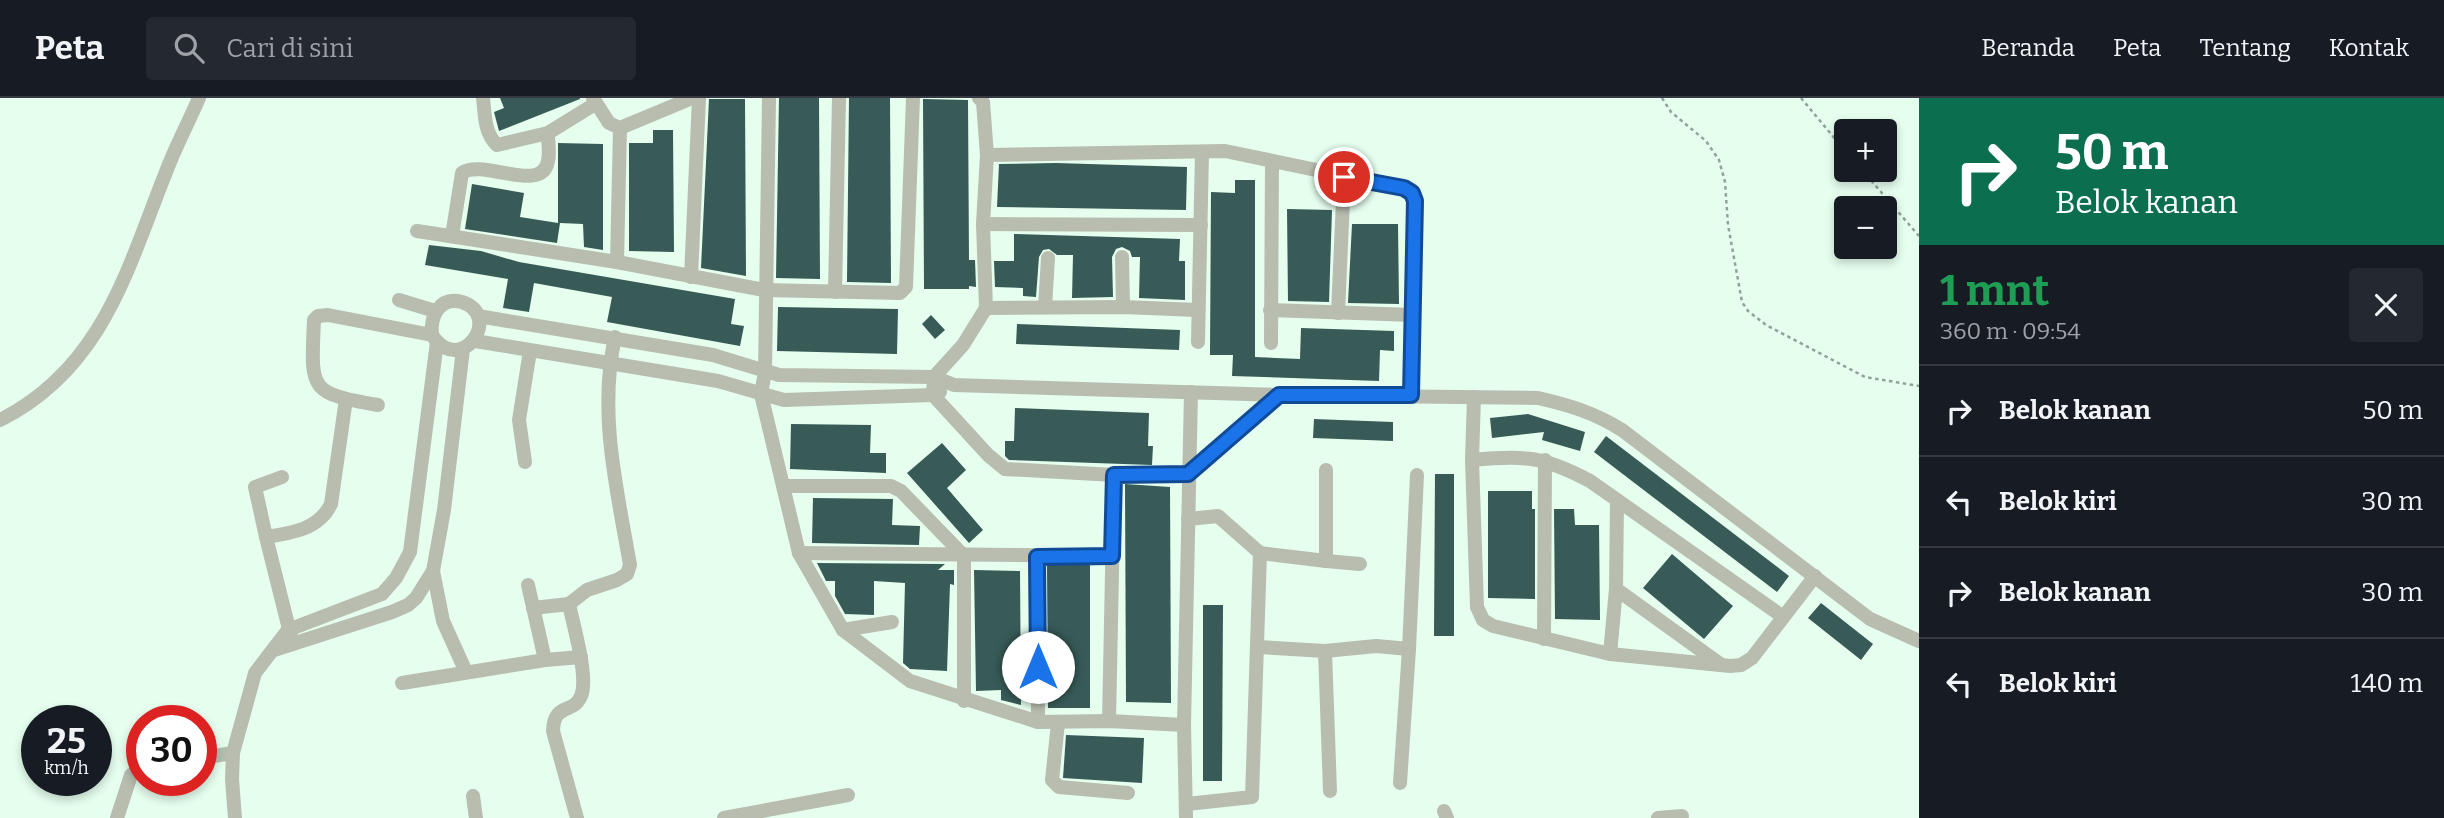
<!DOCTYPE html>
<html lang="id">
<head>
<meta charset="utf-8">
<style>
	body { margin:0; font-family:Bitter,serif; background:#242831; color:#f1f3f6; height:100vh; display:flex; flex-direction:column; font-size:26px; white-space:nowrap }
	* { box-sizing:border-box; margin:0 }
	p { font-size:23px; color:#9ea1a6 }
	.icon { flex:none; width:38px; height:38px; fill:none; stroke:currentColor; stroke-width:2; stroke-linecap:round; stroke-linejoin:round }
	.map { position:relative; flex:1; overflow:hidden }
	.sheet { display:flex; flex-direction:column; background:#171b24; width:525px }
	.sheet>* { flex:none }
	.banner { background:#0b6e4f; color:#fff; overflow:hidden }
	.controls { position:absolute; left:1834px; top:21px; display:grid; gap:14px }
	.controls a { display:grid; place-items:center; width:63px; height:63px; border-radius:7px; background:#171b24; box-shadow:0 4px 10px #0003; font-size:35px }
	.speed { position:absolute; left:21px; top:607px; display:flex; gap:14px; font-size:35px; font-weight:700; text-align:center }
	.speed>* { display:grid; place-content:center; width:91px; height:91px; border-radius:50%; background:#171b24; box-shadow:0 4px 10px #0003; line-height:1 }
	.speed small { font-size:18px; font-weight:400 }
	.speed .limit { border:10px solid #d22; background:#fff; color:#111 }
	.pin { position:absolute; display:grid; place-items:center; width:60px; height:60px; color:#fff; margin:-30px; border:4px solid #fff; border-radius:50%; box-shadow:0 2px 7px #0007 }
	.me { position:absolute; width:77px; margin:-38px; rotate:0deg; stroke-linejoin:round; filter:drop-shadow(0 0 5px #0008) }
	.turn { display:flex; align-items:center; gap:24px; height:147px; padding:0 21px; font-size:32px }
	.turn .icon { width:91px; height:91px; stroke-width:2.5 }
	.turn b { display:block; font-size:49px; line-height:60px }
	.round { display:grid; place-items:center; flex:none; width:74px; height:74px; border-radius:7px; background:#242831 }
	.summary { display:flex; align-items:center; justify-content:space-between; height:119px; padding:0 21px }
	h1 { font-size:42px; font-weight:700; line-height:52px; color:#1e9e55 }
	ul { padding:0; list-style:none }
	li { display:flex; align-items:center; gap:21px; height:91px; padding:0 21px; border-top:2px solid #363941 }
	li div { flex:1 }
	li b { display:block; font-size:26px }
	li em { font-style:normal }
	header { display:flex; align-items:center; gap:42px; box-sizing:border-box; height:98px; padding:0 35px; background:#171b24; border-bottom:2px solid #363941 }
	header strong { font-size:33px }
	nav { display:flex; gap:38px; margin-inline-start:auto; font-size:24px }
	.search { width:490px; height:63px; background:#242831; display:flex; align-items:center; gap:18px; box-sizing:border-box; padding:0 24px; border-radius:7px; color:#9ea1a6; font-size:26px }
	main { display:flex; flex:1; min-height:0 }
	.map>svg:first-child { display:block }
	.building { fill:#385b58 }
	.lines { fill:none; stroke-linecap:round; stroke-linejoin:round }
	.path { stroke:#90a397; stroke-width:2.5; stroke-dasharray:3.5 3.5; stroke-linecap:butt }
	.minor { stroke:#b8bdb0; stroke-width:14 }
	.route-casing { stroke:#114b97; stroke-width:18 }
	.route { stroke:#1a73e8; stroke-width:12 }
</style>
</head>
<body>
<header>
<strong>Peta</strong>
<div class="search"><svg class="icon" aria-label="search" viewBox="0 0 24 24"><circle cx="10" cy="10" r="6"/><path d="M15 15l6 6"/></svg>Cari di sini</div>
<nav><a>Beranda</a><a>Peta</a><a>Tentang</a><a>Kontak</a></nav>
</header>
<main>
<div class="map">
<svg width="1919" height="720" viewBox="0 0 1919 720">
	<rect width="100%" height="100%" fill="#e5feee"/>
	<!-- building -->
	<g class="building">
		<polygon points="500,0 580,0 580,1 499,33 494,14 504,10"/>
		<polygon points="779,0 819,0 820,181 776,180"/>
		<polygon points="849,0 890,0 891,185 847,184"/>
		<polygon points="709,1 745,1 746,178 701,170"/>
		<polygon points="923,1 968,2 969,162 975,162 976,189 969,188 969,191 924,191"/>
		<polygon points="653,32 673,32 674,154 629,153 629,45 653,45"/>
		<polygon points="558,45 603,46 603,152 584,149 583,126 560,125 557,145 465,131 472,86 524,95 520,119 558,125"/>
		<polygon points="1056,65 1187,69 1186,112 997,109 999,66"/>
		<polygon points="1235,82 1255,82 1255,259 1300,261 1301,230 1394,233 1394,253 1380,252 1379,283 1232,278 1233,257 1210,257 1211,94 1235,95"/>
		<polygon points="1287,111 1332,112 1329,204 1288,203"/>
		<polygon points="1352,126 1398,126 1399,206 1348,205"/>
		<polygon points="1014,136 1180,141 1179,163 1185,163 1185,202 1139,200 1140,159 1132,159 1130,153 1122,149 1116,151 1112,159 1113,199 1072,200 1073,157 1057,157 1049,151 1043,152 1039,159 1036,199 1023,198 1023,190 995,189 994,163 1014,163"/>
		<polygon points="429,147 481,153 519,164 735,201 731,226 744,228 740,248 607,224 612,199 534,185 529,214 503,210 508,181 425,167"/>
		<polygon points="778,209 898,211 897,256 777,253"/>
		<polygon points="931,217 945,232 935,241 922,226"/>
		<polygon points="1017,226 1180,232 1179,252 1016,246"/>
		<polygon points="1015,310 1149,315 1148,348 1153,348 1152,367 1009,362 1005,358 1005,343 1014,343"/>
		<polygon points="1528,316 1585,334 1580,353 1542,342 1544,334 1492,340 1490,320"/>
		<polygon points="1314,321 1393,324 1393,343 1313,340"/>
		<polygon points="791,326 871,327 870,355 886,355 886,375 790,371"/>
		<polygon points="1606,338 1789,478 1777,494 1594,354"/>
		<polygon points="942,345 966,372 947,390 983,432 969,445 907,375"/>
		<polygon points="1435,376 1454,376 1454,538 1434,538"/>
		<polygon points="1125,386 1170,389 1171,605 1126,604"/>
		<polygon points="1488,393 1532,393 1532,411 1535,411 1535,501 1488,500"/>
		<polygon points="813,400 893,401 892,427 920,428 919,447 812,445"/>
		<polygon points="1554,411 1574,411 1575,427 1599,427 1600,522 1555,521"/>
		<polygon points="1672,456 1733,508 1704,541 1643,490"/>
		<polygon points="817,465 945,466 938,472 954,472 954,487 950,486 947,573 910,571 903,565 905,485 874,483 874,517 845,516 835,498 835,483 826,483"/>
		<polygon points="1047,467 1090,467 1090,610 1048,610"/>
		<polygon points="974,472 1020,473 1021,607 1001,602 1001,592 976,593"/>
		<polygon points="1821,505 1873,546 1861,562 1808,520"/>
		<polygon points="1203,507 1223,507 1222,683 1203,683"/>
		<polygon points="1066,637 1144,640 1142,685 1063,680"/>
	</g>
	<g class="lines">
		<!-- path -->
		<g class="path">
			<polyline points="1662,0 1671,14 1706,43 1719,62 1725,84 1728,127 1742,204 1748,213 1766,227 1865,279 1919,288"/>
			<polyline points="1801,0 1846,54"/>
			<polyline points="1862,72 1919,138"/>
		</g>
		<!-- minor -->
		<g class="minor">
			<path d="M483,0C485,16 484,35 497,47L548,35L595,6"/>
			<polyline points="593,0 609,25 620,30 692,0"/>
			<polyline points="769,0 765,274 761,296 799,455 843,532 910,583 1038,624 1109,623 1184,627"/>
			<polyline points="979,0 983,4 987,57 983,126 986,210"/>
			<polyline points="987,57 1225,53 1403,90 1412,95 1415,103 1411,297"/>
			<polyline points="983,126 1201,127"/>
			<polyline points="417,133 617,164 764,192 900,195 906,189 913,0"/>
			<path d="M452,138L462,75C483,60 542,97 548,63C550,55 548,44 548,35"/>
			<polyline points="1122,159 1123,209"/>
			<polyline points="617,164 620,30"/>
			<polyline points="691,179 699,0"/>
			<polyline points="835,194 839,0"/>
			<polyline points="399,202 435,213"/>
			<polyline points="1045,209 1048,160"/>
			<polyline points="1197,212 1123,209 986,210 963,247 934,279 933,297 988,357 1005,371 1114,377 1188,376 1279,297"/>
			<polyline points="1270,212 1413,217"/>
			<polyline points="1338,215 1344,79"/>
			<path d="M478,218L713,257L779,277L934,279L954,287L1279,297L1538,300C1569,307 1595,315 1622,332L1870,521L1919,543"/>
			<polyline points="475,243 718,283 784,302 933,297 940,294"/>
			<polyline points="1198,244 1202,54"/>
			<polyline points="1271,245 1272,64"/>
			<polyline points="1474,299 1472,362 1477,509 1483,522 1493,528 1610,556 1730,568 1741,567 1752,560 1815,478"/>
			<path d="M378,307C308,295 311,292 314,222L318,218L328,217L432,237C460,280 504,218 462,204C439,198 430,219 432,237"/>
			<path d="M0,322C106,269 129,164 170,64C179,42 190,21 199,0"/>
			<path d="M1472,362C1524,357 1543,358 1590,383L1782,518"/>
			<polyline points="525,364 519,322 530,253"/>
			<polyline points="784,388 891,388 901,393 964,458 964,603"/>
			<polyline points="266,439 255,389 282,379"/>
			<polyline points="799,455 1112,458"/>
			<polyline points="1260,455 1326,463 1326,372"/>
			<polyline points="1037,459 1038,624"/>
			<polyline points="1326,463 1360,466"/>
			<polyline points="433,473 443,523 466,574"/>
			<polyline points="528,487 545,562"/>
			<polyline points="1616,491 1720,566"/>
			<path d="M569,506C573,526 589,580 581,598C573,617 554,604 553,633L577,720"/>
			<path d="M533,510L569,506L587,492L617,482L627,476L630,467C617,391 598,316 615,239"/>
			<polyline points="843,532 892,524"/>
			<path d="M291,539L266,439C293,435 319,431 331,406L346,301"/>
			<polyline points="1544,541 1545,362"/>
			<polyline points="1258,549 1325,553 1376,548 1409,551 1417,377"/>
			<polyline points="274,552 392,514 408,507 416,500 433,473 444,412 463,251"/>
			<polyline points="1325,553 1330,693"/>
			<polyline points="1610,556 1616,491 1617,402"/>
			<polyline points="402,585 545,562 581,559"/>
			<polyline points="1109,623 1114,377"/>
			<polyline points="1058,625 1052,682 1059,689 1128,695"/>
			<polyline points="201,660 233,655"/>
			<polyline points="1400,685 1409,551"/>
			<polyline points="473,698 476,720"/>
			<polyline points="1187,706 1252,699 1260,455 1218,418 1188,421"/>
			<polyline points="1444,713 1447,720"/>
			<polyline points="117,720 131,677 142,671"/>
			<polyline points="235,720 232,681 233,655 255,575 288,532 382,496 396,480 410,454 437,244"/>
			<polyline points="724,720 848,697"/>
			<polyline points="1186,720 1184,627 1191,294"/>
			<polyline points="1658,720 1682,718"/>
		</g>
	</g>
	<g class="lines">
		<defs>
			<polyline id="route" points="1038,569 1037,459 1112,458 1114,377 1188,376 1279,297 1411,297 1415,103 1412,95 1404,90 1344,79"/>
		</defs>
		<!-- route casing -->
		<use href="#route" class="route-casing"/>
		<!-- route -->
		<use href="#route" class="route"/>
	</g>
</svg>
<div class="controls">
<a>+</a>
<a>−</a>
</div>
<div class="speed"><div>25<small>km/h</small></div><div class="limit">30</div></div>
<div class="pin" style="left:1344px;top:79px;background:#d93025"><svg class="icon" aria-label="arrive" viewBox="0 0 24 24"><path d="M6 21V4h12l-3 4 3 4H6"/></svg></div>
<svg class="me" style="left:1038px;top:569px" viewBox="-20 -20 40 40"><circle r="19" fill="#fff"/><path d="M0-13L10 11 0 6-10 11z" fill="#1a73e8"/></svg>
</div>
<section class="sheet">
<div class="banner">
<div class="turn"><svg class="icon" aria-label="right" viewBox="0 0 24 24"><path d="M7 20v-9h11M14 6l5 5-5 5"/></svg><div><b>50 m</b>Belok kanan</div></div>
</div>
<div class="summary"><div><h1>1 mnt</h1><p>360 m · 09:54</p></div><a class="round"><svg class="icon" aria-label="close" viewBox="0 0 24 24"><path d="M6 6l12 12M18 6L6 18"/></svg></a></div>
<ul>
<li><svg class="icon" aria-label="right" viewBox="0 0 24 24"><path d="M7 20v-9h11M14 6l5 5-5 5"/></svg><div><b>Belok kanan</b></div><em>50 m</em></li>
<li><svg class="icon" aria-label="left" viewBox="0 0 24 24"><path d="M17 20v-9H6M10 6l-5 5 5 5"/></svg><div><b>Belok kiri</b></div><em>30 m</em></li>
<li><svg class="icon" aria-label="right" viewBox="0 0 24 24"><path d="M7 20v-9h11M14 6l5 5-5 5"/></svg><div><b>Belok kanan</b></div><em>30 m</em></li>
<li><svg class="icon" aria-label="left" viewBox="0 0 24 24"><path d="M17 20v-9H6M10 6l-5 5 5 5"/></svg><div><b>Belok kiri</b></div><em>140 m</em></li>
</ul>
</section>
</main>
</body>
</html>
